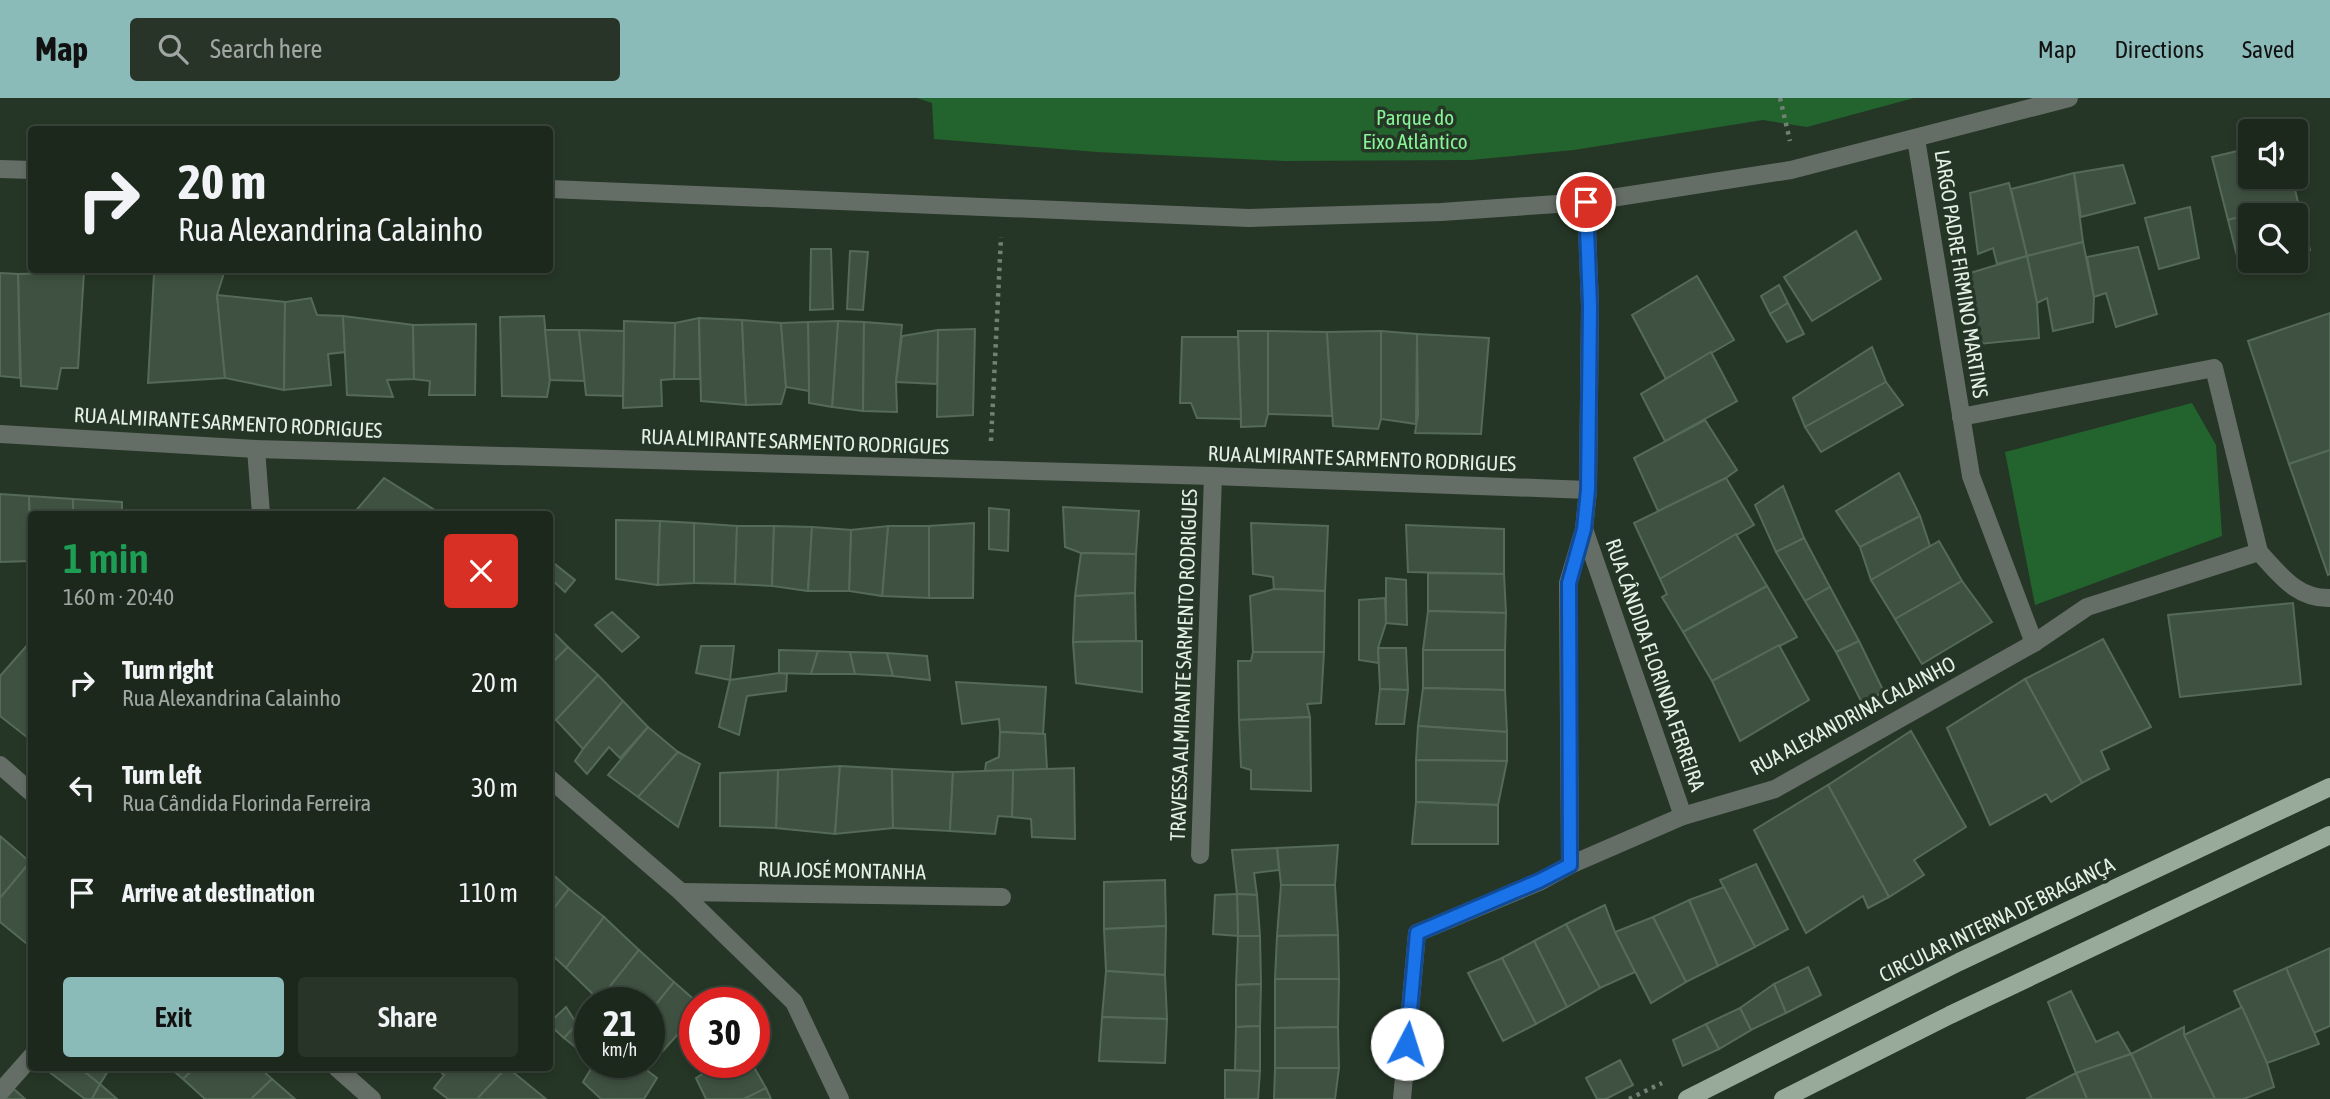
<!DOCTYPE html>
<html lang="en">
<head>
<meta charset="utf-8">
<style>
	body { margin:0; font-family:"Asap Condensed",sans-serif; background:#293429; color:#f1f3f6; height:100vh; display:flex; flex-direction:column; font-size:26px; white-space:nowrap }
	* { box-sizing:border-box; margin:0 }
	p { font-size:23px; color:#a0a6a3 }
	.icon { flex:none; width:38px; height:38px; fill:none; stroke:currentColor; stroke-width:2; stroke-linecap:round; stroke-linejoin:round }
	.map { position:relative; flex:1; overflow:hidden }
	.details { position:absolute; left:28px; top:413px; width:525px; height:560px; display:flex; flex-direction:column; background:#1c281c; border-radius:7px; box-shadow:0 4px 10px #0003,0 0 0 2px #3a443b }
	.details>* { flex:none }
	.guide { position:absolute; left:28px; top:28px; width:525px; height:147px; border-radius:7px; box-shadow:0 4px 10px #0003,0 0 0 2px #3a443b; background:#1c281c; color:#f1f3f6; overflow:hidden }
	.controls { position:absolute; left:2238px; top:21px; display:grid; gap:14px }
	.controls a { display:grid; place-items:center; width:70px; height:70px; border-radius:7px; background:#1c281c; box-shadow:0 4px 10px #0003,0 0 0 2px #3a443b; font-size:35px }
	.speed { position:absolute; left:574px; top:889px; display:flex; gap:14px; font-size:35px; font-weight:700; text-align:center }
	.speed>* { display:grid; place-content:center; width:91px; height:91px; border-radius:50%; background:#1c281c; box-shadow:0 4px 10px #0003,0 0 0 2px #3a443b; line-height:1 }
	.speed small { font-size:18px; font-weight:400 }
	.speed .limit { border:10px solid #d22; background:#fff; color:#111 }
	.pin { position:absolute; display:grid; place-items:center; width:60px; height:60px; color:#fff; margin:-30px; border:4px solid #fff; border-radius:50%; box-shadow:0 2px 7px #0007 }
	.me { position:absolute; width:77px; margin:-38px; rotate:5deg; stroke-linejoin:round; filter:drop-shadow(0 0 5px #0008) }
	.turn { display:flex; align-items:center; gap:24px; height:147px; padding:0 35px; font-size:32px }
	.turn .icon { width:91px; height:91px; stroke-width:2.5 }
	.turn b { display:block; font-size:49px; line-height:60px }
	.round { display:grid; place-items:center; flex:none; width:74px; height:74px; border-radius:7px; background:#293429 }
	.summary { display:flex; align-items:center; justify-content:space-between; height:119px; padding:0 35px }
	h1 { font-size:42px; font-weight:600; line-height:52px; color:#1e9e55 }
	.cta { display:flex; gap:14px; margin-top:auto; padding:14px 35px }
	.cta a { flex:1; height:80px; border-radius:7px; background:#8bbbb9; color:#111; font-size:28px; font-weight:600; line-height:80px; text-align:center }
	.cta a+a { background:#293429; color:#f1f3f6 }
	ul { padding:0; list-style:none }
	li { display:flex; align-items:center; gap:21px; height:105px; padding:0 35px }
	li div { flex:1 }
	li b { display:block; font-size:26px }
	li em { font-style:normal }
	header { display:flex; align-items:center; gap:42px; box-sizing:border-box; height:98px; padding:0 35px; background:#8bbbb9; color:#111 }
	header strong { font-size:33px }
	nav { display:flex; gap:38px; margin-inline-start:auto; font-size:24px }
	.search { width:490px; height:63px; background:#293429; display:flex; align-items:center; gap:18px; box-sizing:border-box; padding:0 24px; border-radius:7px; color:#a0a6a3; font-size:26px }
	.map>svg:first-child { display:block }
	.green { fill:#22632e }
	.building { fill:#3f5241; stroke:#566a58; stroke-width:2 }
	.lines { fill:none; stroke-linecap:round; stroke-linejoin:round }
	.path { stroke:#738174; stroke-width:4.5; stroke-dasharray:3.5 5; stroke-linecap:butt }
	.minor { stroke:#656e66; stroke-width:18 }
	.major { stroke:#98aa99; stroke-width:18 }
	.route-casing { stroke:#114b97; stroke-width:18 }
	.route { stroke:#1a73e8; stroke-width:12 }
	.labels { text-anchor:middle; stroke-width:7; stroke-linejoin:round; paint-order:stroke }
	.park-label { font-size:21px; fill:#89f398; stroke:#253626 }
	.street-label { font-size:21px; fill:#e4efe5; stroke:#253626 }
</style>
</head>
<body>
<header>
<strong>Map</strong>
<div class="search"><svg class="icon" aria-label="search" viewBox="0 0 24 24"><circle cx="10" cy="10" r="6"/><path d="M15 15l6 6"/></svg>Search here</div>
<nav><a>Map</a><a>Directions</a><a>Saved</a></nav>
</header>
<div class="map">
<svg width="2330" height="1001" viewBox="0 0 2330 1001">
	<rect width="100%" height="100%" fill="#253626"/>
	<!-- green -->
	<g class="green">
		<polygon points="917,0 1914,0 1807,29 1763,22 1574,52 1471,62 1284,63 1097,54 934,41 932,5"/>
		<polygon points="2192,305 2216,347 2222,438 2035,507 2005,354"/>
	</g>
	<!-- building -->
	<g class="building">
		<polygon points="2250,50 2250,79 2292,79 2298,104 2228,122 2212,59"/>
		<polygon points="2123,67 2135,105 2081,119 2074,75"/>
		<polygon points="2074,75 2083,144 2027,158 2011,91"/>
		<polygon points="2009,85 2027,158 1997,166 1993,150 1978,156 1970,95"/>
		<polygon points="2298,104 2310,152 2296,156 2296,117 2250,117 2250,163 2270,163 2240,170 2228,122"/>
		<polygon points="2190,109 2199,160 2159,171 2145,120"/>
		<polygon points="1856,133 1881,181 1812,223 1784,179"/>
		<polygon points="2083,144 2094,199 2093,224 2053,233 2047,200 2037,205 2027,158"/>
		<polygon points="2138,149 2157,216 2116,229 2106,195 2094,199 2087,159"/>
		<polygon points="811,151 831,151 833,211 810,212"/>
		<polygon points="850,153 868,154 863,212 847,211"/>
		<polygon points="2027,158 2037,205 2039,240 1979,246 1972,225 1970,175"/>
		<polygon points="84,174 78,270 61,270 57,291 21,288 18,176"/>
		<polygon points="0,175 18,176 20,280 0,278"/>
		<polygon points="224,175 217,197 225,280 148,285 154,176"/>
		<polygon points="1697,178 1734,242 1666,281 1632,217"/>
		<polygon points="1779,187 1788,205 1770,216 1761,198"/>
		<polygon points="217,197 285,204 284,292 225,280"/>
		<polygon points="311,200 317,217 343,218 345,254 328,256 331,287 284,292 285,204"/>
		<polygon points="1788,205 1804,236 1787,244 1770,216"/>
		<polygon points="2330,215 2330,352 2289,366 2248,243"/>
		<polygon points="343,218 413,227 414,281 387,282 393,299 347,297"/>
		<polygon points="544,218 550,282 547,299 502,298 500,219"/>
		<polygon points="699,220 700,281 674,281 675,225"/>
		<polygon points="699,220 742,222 746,307 701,303"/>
		<polygon points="742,222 781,225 786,289 781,306 746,307"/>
		<polygon points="624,223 675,225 674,281 661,282 662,308 623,310"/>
		<polygon points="838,223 864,224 863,313 832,309"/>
		<polygon points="838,223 832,309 809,305 808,224"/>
		<polygon points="808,224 809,293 786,289 781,225"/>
		<polygon points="864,224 902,227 896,284 897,314 863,313"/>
		<polygon points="476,226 475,297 429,297 430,283 414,281 413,227"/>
		<polygon points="975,231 973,317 937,319 938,232"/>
		<polygon points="545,232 579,232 585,283 550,282"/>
		<polygon points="579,232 624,233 623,298 586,297"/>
		<polygon points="938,232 937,286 896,284 902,238"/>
		<polygon points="1238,233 1268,233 1268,316 1265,328 1241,329"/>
		<polygon points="1268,233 1327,234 1332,318 1268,316"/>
		<polygon points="1381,233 1417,236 1416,326 1381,321"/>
		<polygon points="1381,233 1381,321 1378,331 1333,328 1327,234"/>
		<polygon points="1417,236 1489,240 1481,336 1415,335 1418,317"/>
		<polygon points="1182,239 1238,239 1241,321 1197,320 1191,305 1180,305"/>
		<polygon points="1872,249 1886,284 1805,329 1793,300"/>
		<polygon points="1711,254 1737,303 1665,343 1641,296"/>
		<polygon points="1886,284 1903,307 1821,354 1805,329"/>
		<polygon points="1705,322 1737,372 1726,380 1658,413 1634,360"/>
		<polygon points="2330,352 2330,476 2328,477 2289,366"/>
		<polygon points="1899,375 1920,418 1860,449 1836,413"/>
		<polygon points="384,380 441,416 353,416"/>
		<polygon points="1726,380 1754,427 1660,481 1634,425"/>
		<polygon points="1783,388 1804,440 1776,454 1755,407"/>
		<polygon points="0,396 29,398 30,463 0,464"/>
		<polygon points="29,398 73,401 73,416 32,416 32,463"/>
		<polygon points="73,401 122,404 122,416 73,416"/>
		<polygon points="1063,409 1139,413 1136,456 1081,455 1065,449"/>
		<polygon points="989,410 1009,412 1008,453 989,451"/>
		<polygon points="1920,418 1930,448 1871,482 1860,449"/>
		<polygon points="616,422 660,423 658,487 616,481"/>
		<polygon points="660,423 694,425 694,485 658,487"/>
		<polygon points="694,425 737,428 735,486 694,485"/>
		<polygon points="974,425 973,500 929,500 929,428"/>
		<polygon points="1251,425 1328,428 1325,493 1274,491 1273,479 1253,476"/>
		<polygon points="1406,427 1504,431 1504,476 1408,474"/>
		<polygon points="737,428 774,428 772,488 735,486"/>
		<polygon points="774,428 812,429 808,493 772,488"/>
		<polygon points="888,428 929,428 929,500 882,498"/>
		<polygon points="888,428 882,498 849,493 851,432"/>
		<polygon points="812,429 851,432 849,493 808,493"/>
		<polygon points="1736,436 1767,488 1683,534 1662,499 1667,496 1660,481"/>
		<polygon points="1804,440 1830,489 1805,503 1776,454"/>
		<polygon points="1939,443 1962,483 1895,521 1871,482"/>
		<polygon points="1081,455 1136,456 1135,495 1075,498"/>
		<polygon points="551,463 575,482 565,494 550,480"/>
		<polygon points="1428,475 1504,476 1506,515 1428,513"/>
		<polygon points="1386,480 1406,482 1407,527 1386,525"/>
		<polygon points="1962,483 1992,524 1922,566 1895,521"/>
		<polygon points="1767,488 1797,539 1712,583 1683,534"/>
		<polygon points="1830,489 1859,543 1836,554 1805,503"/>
		<polygon points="1274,491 1325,493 1324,554 1253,554 1250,498"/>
		<polygon points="1135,495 1136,543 1073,544 1075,498"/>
		<polygon points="1385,500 1386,525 1378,550 1379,565 1359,562 1359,502"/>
		<polygon points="2293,505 2301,586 2180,599 2168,517"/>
		<polygon points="1428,513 1506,515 1505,552 1423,552"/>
		<polygon points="612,514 639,539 622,554 595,527"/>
		<polygon points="550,531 568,549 550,567"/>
		<polygon points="2103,541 2151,629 2101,653 2109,671 2082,685 2025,581"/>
		<polygon points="1142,543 1142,594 1076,585 1073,544"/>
		<polygon points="1859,543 1884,594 1862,605 1836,554"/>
		<polygon points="30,544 32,545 32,643 0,618 0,578"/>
		<polygon points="1779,547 1809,602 1740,643 1712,583"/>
		<polygon points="701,548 734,548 730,582 696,575"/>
		<polygon points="568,549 598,577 556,622 550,617 550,567"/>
		<polygon points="1378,550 1406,550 1408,592 1380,591"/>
		<polygon points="779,552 818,553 811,576 779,575"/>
		<polygon points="1423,552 1505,552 1505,592 1423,590"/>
		<polygon points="818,553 850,554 855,576 811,576"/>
		<polygon points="850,554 887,555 893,578 855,576"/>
		<polygon points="1253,554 1324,554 1321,605 1307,606 1310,619 1239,622 1238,563 1251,563"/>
		<polygon points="887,555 927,558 930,582 893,578"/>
		<polygon points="779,575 787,576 786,593 747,598 739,637 719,629 730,582"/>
		<polygon points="598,577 623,603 583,651 556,622"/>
		<polygon points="2025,581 2082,685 2051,704 2046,696 1990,727 1947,630"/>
		<polygon points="956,584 1046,589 1043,636 1000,634 999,621 962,626"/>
		<polygon points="1423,590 1505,592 1507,634 1418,628"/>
		<polygon points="1380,591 1408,592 1404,626 1376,626"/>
		<polygon points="623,603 648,629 620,660 609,649 587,676 575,663 583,651"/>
		<polygon points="1310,619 1311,693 1251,691 1251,672 1241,669 1239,622"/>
		<polygon points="1418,628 1507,634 1507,663 1416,662"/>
		<polygon points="648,629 678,654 638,699 608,677"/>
		<polygon points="1911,633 1966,729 1914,762 1924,777 1889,799 1828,687"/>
		<polygon points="1000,634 1045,636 1047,671 985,673 986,665 999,659"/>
		<polygon points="678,654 700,666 678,729 638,699"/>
		<polygon points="1416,662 1507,663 1498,707 1416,704"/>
		<polygon points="840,668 835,736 776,730 778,672"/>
		<polygon points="840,668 892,671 893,730 835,736"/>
		<polygon points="1074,670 1075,741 1032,739 1031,721 1012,719 1013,672"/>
		<polygon points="892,671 953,674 950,733 893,730"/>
		<polygon points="778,672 776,730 720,728 720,675"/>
		<polygon points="1013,672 1012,719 998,718 995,736 950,733 953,674"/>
		<polygon points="1828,687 1889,799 1868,810 1863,798 1806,835 1754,732"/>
		<polygon points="1416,704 1498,707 1498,746 1412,746"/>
		<polygon points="0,738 30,764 0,800"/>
		<polygon points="1338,747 1335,787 1281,787 1277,750"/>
		<polygon points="1277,750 1279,772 1254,775 1257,797 1237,796 1232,752"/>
		<polygon points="30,764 32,766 32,850 0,824 0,800"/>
		<polygon points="1756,766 1788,831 1755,849 1720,782"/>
		<polygon points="550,774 569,791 550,815"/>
		<polygon points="1165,782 1166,828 1104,831 1104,784"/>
		<polygon points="1281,787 1335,787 1338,837 1277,838"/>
		<polygon points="1724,789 1755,849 1718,868 1689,802"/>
		<polygon points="569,791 604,819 566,870 550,855 550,815"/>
		<polygon points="1237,796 1257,797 1260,838 1238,838"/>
		<polygon points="1237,796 1238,838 1213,836 1215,797"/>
		<polygon points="1689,802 1718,868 1686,884 1653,819"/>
		<polygon points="1605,807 1615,834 1635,874 1600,890 1566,826"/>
		<polygon points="604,819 639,852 599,902 566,870"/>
		<polygon points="1653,819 1686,884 1651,905 1615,834"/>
		<polygon points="1566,826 1600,890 1567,909 1534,843"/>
		<polygon points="1166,828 1165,877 1106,873 1104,831"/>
		<polygon points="1338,837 1339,881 1275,881 1277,838"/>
		<polygon points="1238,838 1260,838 1261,886 1236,887"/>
		<polygon points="1534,843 1567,909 1536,926 1502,860"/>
		<polygon points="2330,850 2330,928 2314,935 2286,870"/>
		<polygon points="639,852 674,884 649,915 649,905 603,905 599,902"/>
		<polygon points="1502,860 1536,926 1503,943 1468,875"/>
		<polygon points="1808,869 1821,897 1786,915 1774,886"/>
		<polygon points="2286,870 2319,946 2267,965 2234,893"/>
		<polygon points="1106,873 1165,877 1167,921 1102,919"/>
		<polygon points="1275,881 1339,881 1338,929 1275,930"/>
		<polygon points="674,884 698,905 695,905 695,917 663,953 649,942 649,915"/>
		<polygon points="1261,886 1260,928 1236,929 1236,887"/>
		<polygon points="1774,886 1786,915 1751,932 1740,910"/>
		<polygon points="2071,893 2096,944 2118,934 2131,956 2076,975 2048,904"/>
		<polygon points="566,909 577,926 564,940 550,927 550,924"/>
		<polygon points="2242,909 2267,965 2274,989 2244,1001 2215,1001 2184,937"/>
		<polygon points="1740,910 1751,932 1719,951 1706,926"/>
		<polygon points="1102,919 1167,921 1165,965 1099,963"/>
		<polygon points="577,926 590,936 590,961 564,940"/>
		<polygon points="1706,926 1719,951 1683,968 1673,942"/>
		<polygon points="1260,928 1260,973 1235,972 1236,929"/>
		<polygon points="1338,929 1339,970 1275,970 1275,930"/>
		<polygon points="2184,929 2184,937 2215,1001 2152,1001 2131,956"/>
		<polygon points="2131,956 2152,1001 2087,1001 2076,975"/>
		<polygon points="1620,962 1633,987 1606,1001 1597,1001 1586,980"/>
		<polygon points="636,964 657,980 644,1001 601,1001 583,984 595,964"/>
		<polygon points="721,964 751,964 766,990 744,1001 706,1001 696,980"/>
		<polygon points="44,970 80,970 100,986 92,1001 85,1001"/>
		<polygon points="80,970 110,970 100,986"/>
		<polygon points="170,970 195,970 183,981"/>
		<polygon points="195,970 260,970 272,981 251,1001 205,1001 183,981"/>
		<polygon points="436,970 506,970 477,1001 448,1001 434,990 444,977"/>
		<polygon points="506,970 508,970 546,1001 477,1001"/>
		<polygon points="1275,970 1339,970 1335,1001 1274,1001"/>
		<polygon points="1225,972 1260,973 1258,1001 1225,1001"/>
		<polygon points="2076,975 2087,1001 2026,1001"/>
		<polygon points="272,981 295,1001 251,1001"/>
		<polygon points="100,986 117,1001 92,1001"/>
		<polygon points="766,990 771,1001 744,1001"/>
		<polygon points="14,991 25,1001 5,1001"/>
	</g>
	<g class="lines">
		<!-- path -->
		<g class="path">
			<polyline points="1780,0 1790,43"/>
			<polyline points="991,343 1001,139"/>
			<polyline points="1629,1001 1662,985"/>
		</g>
		<!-- minor -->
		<g class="minor">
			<polyline points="1916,41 1971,378 2034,545"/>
			<polyline points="0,71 32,72"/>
			<polyline points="550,91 1249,120 1441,114 1586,104 1791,72 2069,0"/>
			<polyline points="0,336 256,351 1213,378 1588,392"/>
			<polyline points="256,351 261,416"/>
			<polyline points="1584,431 1683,718"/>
			<path d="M2259,454C2280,477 2297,501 2330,500"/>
			<polyline points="0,667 32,695"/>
			<polyline points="550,681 681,794 794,904 840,1001"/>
			<polyline points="1200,757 1213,378"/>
			<polyline points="1570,767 1568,485 1584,431 1588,392 1590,208 1586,104"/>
			<polyline points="681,794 1002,799"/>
			<polyline points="337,970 372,1001"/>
			<polyline points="0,994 32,958"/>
			<polyline points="1402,1001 1417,835 1539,784 1570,767 1683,718 1775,691 2034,545 2087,509 2259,454 2214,270 1961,319"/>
		</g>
		<!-- major -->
		<g class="major">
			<polyline points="1687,1001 1959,864 2330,689"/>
			<polyline points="1783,1001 1950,917 2330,737"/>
		</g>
	</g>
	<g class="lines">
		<defs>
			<polyline id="route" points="1407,946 1417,835 1539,783 1570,767 1569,485 1584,431 1588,392 1590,208 1586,104"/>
		</defs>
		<!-- route casing -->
		<use href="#route" class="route-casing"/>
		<!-- route -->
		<use href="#route" class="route"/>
	</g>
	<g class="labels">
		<!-- park labels -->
		<g class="park-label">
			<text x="1415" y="27">Parque do<tspan x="1415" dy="24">Eixo Atlântico</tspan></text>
		</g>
		<!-- street labels -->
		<g class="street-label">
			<text transform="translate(1961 176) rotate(81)" y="7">LARGO PADRE FIRMINO MARTINS</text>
			<text transform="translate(228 325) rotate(3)" y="7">RUA ALMIRANTE SARMENTO RODRIGUES</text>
			<text transform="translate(795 344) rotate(2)" y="7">RUA ALMIRANTE SARMENTO RODRIGUES</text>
			<text transform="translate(1362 361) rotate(2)" y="7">RUA ALMIRANTE SARMENTO RODRIGUES</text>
			<text transform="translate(1184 567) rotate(-88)" y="7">TRAVESSA ALMIRANTE SARMENTO RODRIGUES</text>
			<text transform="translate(1655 567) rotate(71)" y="7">RUA CÂNDIDA FLORINDA FERREIRA</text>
			<text transform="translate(1853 618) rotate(-28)" y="7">RUA ALEXANDRINA CALAINHO</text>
			<text transform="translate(842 773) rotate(1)" y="7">RUA JOSÉ MONTANHA</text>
			<text transform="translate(1997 822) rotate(-26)" y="7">CIRCULAR INTERNA DE BRAGANÇA</text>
		</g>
	</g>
</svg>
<div class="controls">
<a><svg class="icon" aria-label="sound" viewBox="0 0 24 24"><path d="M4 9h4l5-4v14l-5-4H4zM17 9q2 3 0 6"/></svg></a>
<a><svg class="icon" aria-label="search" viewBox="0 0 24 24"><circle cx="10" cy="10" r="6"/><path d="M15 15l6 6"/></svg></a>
</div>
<div class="speed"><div>21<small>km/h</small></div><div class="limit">30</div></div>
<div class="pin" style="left:1586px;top:104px;background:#d93025"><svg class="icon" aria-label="arrive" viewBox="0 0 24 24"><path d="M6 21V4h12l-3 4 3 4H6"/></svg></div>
<svg class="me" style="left:1407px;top:946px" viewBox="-20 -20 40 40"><circle r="19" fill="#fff"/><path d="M0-13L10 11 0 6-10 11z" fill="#1a73e8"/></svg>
<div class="guide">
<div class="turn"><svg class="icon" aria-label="right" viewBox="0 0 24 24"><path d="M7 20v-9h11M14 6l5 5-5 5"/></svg><div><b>20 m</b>Rua Alexandrina Calainho</div></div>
</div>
<section class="details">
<div class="summary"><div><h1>1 min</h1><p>160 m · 20:40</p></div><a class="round" style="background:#d93025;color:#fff"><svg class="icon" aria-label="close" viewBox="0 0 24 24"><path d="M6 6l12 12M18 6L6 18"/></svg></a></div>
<ul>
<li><svg class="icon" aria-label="right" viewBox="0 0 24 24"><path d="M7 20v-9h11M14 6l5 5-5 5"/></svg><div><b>Turn right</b><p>Rua Alexandrina Calainho</p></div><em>20 m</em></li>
<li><svg class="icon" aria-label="left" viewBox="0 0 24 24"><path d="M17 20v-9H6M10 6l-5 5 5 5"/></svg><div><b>Turn left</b><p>Rua Cândida Florinda Ferreira</p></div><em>30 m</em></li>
<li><svg class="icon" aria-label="arrive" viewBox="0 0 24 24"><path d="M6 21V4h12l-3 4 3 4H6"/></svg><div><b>Arrive at destination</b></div><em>110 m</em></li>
</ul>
<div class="cta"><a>Exit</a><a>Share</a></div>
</section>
</div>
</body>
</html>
